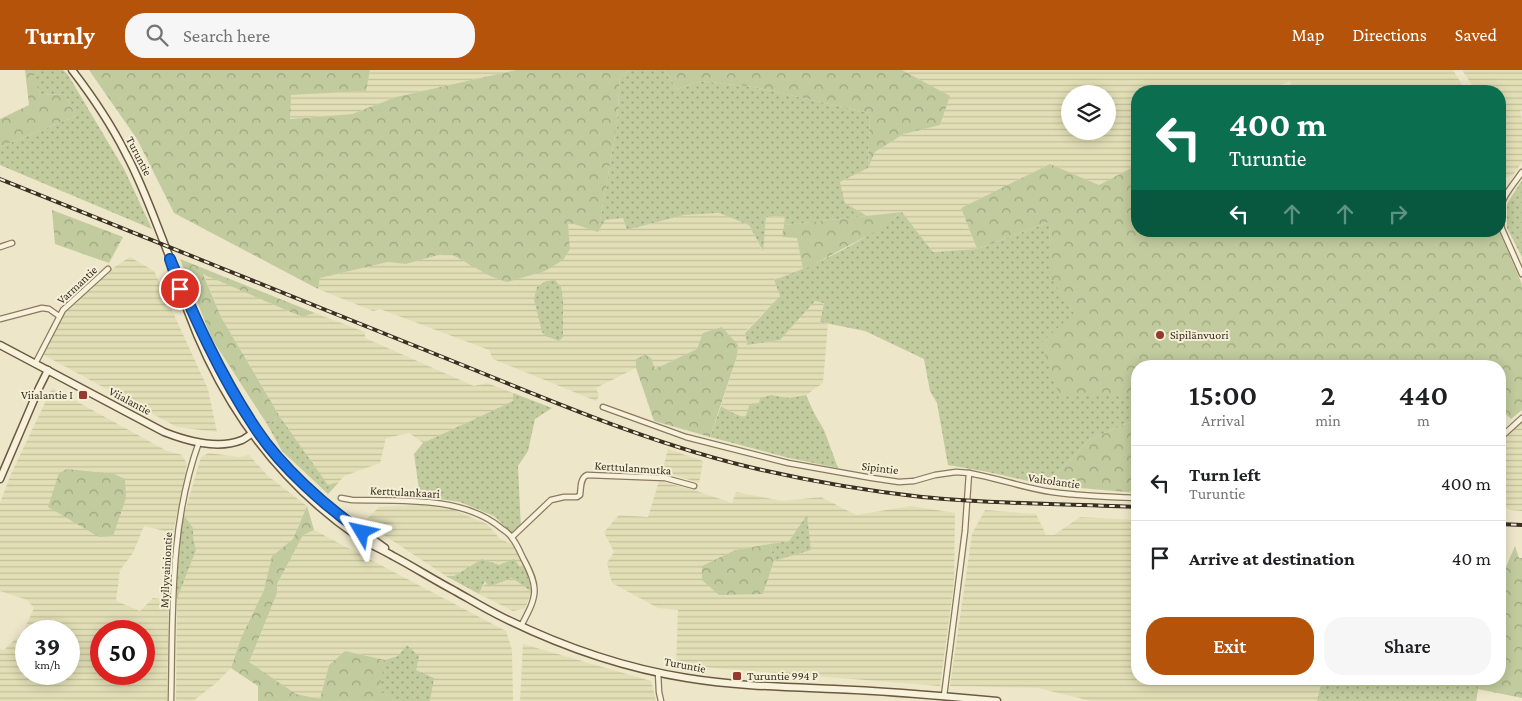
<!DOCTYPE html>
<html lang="en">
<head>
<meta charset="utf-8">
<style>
	body { margin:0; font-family:"Crimson Pro",serif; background:#f6f6f6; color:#202124; height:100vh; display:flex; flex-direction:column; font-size:19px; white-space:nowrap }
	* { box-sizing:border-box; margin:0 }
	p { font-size:16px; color:#757577 }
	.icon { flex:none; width:28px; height:28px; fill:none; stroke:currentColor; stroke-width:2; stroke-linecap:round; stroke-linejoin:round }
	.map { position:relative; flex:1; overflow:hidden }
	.sheet { position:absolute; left:1131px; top:290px; width:375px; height:325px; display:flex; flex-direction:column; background:#fff; border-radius:20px; box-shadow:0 2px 12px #0003 }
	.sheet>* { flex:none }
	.top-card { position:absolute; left:1131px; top:15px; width:375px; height:152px; border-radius:20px; box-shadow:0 2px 12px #0003; background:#0b6e4f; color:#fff; overflow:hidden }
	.fabs { position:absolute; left:1061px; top:15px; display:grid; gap:10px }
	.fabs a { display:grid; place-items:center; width:55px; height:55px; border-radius:50%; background:#fff; box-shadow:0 2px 12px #0003; font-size:25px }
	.speed { position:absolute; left:15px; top:550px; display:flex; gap:10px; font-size:25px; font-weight:700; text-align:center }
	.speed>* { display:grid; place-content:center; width:65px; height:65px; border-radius:50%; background:#fff; box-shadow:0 2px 12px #0003; line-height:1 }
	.speed small { font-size:12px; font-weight:400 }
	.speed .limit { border:8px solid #d22; background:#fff; color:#111 }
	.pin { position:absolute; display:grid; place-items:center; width:42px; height:42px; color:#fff; margin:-21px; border:2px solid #fff; border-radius:50%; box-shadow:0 1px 5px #0007 }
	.me { position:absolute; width:55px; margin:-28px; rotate:306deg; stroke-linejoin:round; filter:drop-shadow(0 0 4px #0008) }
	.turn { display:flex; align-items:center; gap:18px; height:105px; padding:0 15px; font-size:22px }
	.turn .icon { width:65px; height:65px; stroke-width:2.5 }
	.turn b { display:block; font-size:35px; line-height:42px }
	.lanes { display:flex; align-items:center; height:48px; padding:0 15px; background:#0003; justify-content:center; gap:25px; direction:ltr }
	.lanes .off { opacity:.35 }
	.eta { display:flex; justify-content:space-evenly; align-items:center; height:85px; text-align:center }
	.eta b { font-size:30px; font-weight:600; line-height:35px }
	.button { display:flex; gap:10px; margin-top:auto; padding:10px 15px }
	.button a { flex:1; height:58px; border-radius:20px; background:#b45309; color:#fff; font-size:20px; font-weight:600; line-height:58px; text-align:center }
	.button a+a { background:#f6f6f6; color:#202124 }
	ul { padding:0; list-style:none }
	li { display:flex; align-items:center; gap:15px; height:75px; padding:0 15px; border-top:1px solid #e0e0e0 }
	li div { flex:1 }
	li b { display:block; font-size:19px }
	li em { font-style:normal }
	header { display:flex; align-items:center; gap:30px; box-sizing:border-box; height:70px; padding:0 25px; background:#b45309; color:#fff }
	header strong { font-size:24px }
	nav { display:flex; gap:28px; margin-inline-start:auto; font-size:18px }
	.search { width:350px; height:45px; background:#f6f6f6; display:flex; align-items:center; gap:12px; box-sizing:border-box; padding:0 18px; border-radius:20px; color:#757577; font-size:19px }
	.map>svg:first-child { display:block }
	.farmland { fill:url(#farmland-rules); fill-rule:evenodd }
	.green { fill:url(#green-dots) }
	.forest { fill:url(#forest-crowns) }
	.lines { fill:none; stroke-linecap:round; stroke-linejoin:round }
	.minor-casing { stroke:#89795e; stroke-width:7 }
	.secondary-casing { stroke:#6b5a41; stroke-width:9 }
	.minor { stroke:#f8f2dc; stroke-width:4.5 }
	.secondary { stroke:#f8f2dc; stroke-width:6 }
	.rail-casing { stroke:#3a2f21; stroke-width:4 }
	.rail { stroke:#f5efd8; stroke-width:2; stroke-dasharray:5.5; stroke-linecap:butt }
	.route-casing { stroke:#114b97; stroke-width:12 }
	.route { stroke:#1a73e8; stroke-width:9 }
	.poi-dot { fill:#953931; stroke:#f5efd8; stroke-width:2 }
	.labels { text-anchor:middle; stroke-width:4; stroke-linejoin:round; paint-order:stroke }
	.street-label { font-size:12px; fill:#3a2f21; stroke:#f5efd8 }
	.poi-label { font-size:12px; fill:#3a2f21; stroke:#f5efd8; text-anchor:start }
</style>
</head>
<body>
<header>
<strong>Turnly</strong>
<div class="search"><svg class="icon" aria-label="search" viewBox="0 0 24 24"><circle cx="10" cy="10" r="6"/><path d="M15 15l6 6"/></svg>Search here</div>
<nav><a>Map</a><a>Directions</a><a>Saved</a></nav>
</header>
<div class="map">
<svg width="1522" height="631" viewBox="0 0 1522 631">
	<defs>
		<pattern id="farmland-rules" width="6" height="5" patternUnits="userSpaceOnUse" patternTransform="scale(1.25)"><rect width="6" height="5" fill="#e2dfb6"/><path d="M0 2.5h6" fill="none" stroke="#c3c09c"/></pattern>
		<pattern id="green-dots" width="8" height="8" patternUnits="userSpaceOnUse" patternTransform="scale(1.25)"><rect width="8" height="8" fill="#c1cb9d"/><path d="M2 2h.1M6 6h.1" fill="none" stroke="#9ea580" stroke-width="1.8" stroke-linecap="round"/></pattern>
		<pattern id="forest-crowns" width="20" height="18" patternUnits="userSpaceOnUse" patternTransform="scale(1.25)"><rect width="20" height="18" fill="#c1cb9d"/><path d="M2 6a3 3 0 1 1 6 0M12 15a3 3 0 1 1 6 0" fill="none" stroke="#9ea580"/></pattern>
	</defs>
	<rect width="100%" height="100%" fill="#ede6c9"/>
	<!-- farmland -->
	<g class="farmland">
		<polygon points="370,0 516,0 396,27 352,44 289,49 290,25 365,21"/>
		<path d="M902,0H1453L1466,21H1293L1290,11L1267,21H1138L1137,95L1099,115L1050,94L961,138L977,179L933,182L902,142L867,146L845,133L840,112L867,98L875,82L904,64L940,55L949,26ZM1070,24H1108V61H1070Z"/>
		<polygon points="1462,0 1522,0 1522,40 1520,42 1522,50 1522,92 1513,105 1504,109 1500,107 1500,21 1476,21"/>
		<polygon points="719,143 749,155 762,180 766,147 786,146 783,167 797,167 803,200 774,210 780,226 745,262 747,275 780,270 815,231 824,232 820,252 828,254 823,313 806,325 789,328 771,325 759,333 745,348 731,342 721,336 737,286 738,275 731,269 697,279 655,299 651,288 645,285 636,289 636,298 596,318 599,326 596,331 493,289 489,280 380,239 373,241 318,219 320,208 388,192 406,194 442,184 570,179 568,152 623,148 627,160 684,145"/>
		<polygon points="130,187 154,201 208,319 217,362 177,357 42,284 63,243 116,196"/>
		<polygon points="203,203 301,247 315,243 365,262 365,268 474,316 487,313 513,323 513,331 423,373 409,363 386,368 380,393 344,406 339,412 328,416 280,347 221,247"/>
		<path d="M52,318L167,381L182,385L187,394L173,463L144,456L133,483L120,500L116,531L140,541L153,528L169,530L167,631H0V579L4,580L23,562L34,538L27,530L0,521V433L11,404ZM26,561H69V604H26ZM101,561H144V604H101Z"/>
		<polygon points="1522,352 1522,441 1511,440 1500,436 1500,373 1511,360"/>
		<polygon points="668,379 703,391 699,413 662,401"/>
		<polygon points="209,383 239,387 249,385 268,406 307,436 293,469 272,486 264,520 241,568 231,598 215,614 193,631 176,631 177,529 196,480 193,467 193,458 184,445 201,387"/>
		<path d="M659,411L697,421L732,433L736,422L782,431L821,427L856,445L911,436L955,443L954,512L940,616L676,595L678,540L658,538L612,513L607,493L614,482L604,462L619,445L648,447ZM807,446L810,480L774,491L763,524L702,496L735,480L789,471Z"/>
		<polygon points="421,435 454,440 487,454 500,469 512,474 525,496 520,498 499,495 482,489 454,506 446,506 364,452 379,437"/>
		<polygon points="985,440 1036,444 1046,465 1054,465 1080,447 1137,450 1138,609 1322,609 1317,631 1091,631 1038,618 950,616 972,464"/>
		<polygon points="314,460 506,561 512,580 513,631 430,631 433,608 416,600 398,586 385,590 345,581 329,595 320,629 296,624 248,592 277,523 277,514 303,464"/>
		<polygon points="512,508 532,522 525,538 513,541 479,524 486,511 489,517"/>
		<polygon points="523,574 651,611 656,631 520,631"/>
	</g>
	<!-- green -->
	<g class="green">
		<polygon points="40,0 63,0 68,5 124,99 152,159 0,95 0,77 76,46 65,25 40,24 32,6"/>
		<polygon points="631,0 664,0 677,19 701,11 754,17 870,43 868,98 840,112 845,133 867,146 784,155 785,146 766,147 763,181 749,155 719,143 684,145 627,160 623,148 605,150 598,162 617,54 620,6"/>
		<polygon points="1522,110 1522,187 1507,158 1507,134"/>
		<path d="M902,142L933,182L977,179L1049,152L1051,207L1074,243L1137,323V349L1089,370L1046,415L988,402L948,395L937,333L930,321L924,289L865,261L820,252L824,233L815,231L780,270L747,275L745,263L780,226L774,210C819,194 864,171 902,142Z"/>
		<polygon points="555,210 561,217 563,230 563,267 559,271 546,266 542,262 534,229 537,217 546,211"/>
		<polygon points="513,323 552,338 535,349 528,381 518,396 521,460 516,467 494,446 460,432 420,426 414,384 423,373 513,331"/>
		<polygon points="771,325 789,328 806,325 814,343 824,360 838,398 789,388 710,367 721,336 731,342 745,348 750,334 759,333 760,328"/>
		<polygon points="280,347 328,415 339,412 328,424 282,381 267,354"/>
		<path d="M184,445L193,458V467L196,480L177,529C176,500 178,473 184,445Z"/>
		<polygon points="807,445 811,480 774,491 770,474 789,471"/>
		<polygon points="482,489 499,495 514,489 520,497 525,496 532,522 512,508 489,517 485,511 479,524 446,506 454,506"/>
		<polygon points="407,575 419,586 416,600 434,608 430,631 398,631 378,621 385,590 398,586"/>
		<polygon points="1322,609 1480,609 1476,631 1317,631"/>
	</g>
	<!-- forest -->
	<g class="forest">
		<polygon points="25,0 40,0 33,6 40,24 65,25 76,46 0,77 0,49 29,35"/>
		<polygon points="89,0 370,0 366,21 291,25 290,49 352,44 396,27 516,0 631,0 620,6 617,54 598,162 568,152 570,179 563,190 545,201 507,212 490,206 451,184 442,184 406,194 388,192 320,208 318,219 174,143 137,69"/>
		<polygon points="664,0 902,0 950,26 940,55 904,64 875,82 868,98 870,43 754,17 701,11 677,19"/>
		<polygon points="1050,94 1099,115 1137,95 1138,161 1499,161 1522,214 1522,340 1511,349 1500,339 1500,296 1138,296 1137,336 1136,323 1060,327 1041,273 1074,243 1050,207 1049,152 977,179 961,138"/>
		<polygon points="52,140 123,167 109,193 55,174"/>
		<polygon points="902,142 878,160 803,200 797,168 782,167 784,155"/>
		<polygon points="180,189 315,243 302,247 203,204 221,247 280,347 267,354 212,269"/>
		<polygon points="722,257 738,275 737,286 710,367 654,351 636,298 636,289 645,285 651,288 655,299 697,279 703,263"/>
		<polygon points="1137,349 1137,423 1046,415 1089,370"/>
		<polygon points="67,399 114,404 125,409 126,428 113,466 99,467 48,437 59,403"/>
		<polygon points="307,436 314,460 303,465 277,514 277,523 249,592 296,624 320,629 329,595 345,581 385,590 379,621 398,631 258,631 258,616 231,598 241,568 264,520 272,486 293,469"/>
		<polygon points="770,474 774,491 763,524 719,525 702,510 702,496 735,480"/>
		<polygon points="1515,476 1519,488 1522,488 1522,628 1478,619 1480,609 1500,609 1500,511"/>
	</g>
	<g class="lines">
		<defs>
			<g id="minor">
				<path d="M1500,142C1501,127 1514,114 1522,102"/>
				<polyline points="1500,149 1502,159 1522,204"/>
				<polyline points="0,177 12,173"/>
				<polyline points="0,249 42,238 49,239 59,246"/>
				<polyline points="35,294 63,240 108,199"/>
				<polyline points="603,337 686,367 788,393 872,408 899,412 914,411 935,405 956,402 969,403 965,461 944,626"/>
				<polyline points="1500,368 1522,348"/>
				<path d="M969,403C997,408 1024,418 1052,422C1080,426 1109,427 1138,428"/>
				<path d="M341,428L352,430C399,431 463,426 501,458C505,461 510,464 512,468C517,474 520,482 523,488C540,519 537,526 521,556"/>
				<path d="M512,467L551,430L564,427H577L580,425C581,418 580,408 587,405L665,408L694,416"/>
				<polyline points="658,602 659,622 661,631"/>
				<path d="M171,631C173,544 169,455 199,372"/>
			</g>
			<g id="secondary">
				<path d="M72,0C92,26 111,54 126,84C145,119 157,157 172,193"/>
				<path d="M171,189C202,302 260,399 357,466C368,474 381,479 393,486C414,497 434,510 455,521C471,530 487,540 504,548C561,576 624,598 687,608C736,616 785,617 834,619C889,621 943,626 997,631"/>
				<polyline points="196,251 221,300 256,360 278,386 299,409 336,443 385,478"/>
				<path d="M0,275L164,362C187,371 217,380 242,370C246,368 251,364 255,361"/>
				<polyline points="0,409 39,318 48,300"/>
			</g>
		</defs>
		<!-- minor casing -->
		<use href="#minor" class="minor-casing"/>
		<!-- secondary casing -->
		<use href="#secondary" class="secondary-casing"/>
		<!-- minor -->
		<use href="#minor" class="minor"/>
		<!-- secondary -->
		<use href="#secondary" class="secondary"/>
		<defs>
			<g id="rail">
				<path d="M0,109C147,168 293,227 440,286C545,328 651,375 762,400C815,412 868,421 922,427C993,434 1066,434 1138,437"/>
				<polyline points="1500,454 1522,455"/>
			</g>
		</defs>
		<!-- rail casing -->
		<use href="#rail" class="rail-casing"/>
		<!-- rail -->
		<use href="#rail" class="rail"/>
	</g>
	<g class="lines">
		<defs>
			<path id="route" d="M180,219L170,189C195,249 220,305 256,359C281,397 325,436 362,462"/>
		</defs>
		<!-- route casing -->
		<use href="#route" class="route-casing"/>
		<!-- route -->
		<use href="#route" class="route"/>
	</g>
	<!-- markers -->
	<g class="poi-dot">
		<circle cx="1160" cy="265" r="5"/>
		<rect x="78" y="320" width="10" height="10" rx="2.5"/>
		<rect x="732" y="601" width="10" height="10" rx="2.5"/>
	</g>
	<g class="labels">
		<!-- street labels -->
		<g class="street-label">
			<text transform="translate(139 86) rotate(63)" y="4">Turuntie</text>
			<text transform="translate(77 215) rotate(-43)" y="4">Varmantie</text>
			<text transform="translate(130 331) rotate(28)" y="4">Viialantie</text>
			<text transform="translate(633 398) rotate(4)" y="4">Kerttulanmutka</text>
			<text transform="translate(880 398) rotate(7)" y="4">Sipintie</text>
			<text transform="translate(1054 411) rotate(8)" y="4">Valtolantie</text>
			<text transform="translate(405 422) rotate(3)" y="4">Kerttulankaari</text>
			<text transform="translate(166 500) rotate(-87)" y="4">Myllyvainiontie</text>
			<text transform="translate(685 595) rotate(11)" y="4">Turuntie</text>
		</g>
		<!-- poi labels -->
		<g class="poi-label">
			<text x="1170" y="269">Sipilänvuori</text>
			<text x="73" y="329" text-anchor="end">Viialantie I</text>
			<text x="747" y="610">Turuntie 994 P</text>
		</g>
	</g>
</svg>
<div class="fabs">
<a><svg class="icon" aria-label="layers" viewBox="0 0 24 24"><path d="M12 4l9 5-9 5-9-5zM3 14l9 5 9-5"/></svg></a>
</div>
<div class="speed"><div>39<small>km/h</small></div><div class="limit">50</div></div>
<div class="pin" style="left:180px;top:219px;background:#d93025"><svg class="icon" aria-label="arrive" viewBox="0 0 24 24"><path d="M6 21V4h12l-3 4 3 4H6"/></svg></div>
<svg class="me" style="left:362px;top:462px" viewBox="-20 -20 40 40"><path d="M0-17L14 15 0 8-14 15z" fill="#1a73e8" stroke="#fff" stroke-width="4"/></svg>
<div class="top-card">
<div class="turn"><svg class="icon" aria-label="left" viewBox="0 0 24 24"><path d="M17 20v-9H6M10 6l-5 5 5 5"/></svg><div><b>400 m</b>Turuntie</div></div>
<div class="lanes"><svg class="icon" aria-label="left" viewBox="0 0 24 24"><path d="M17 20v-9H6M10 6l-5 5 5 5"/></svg><svg class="icon off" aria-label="ahead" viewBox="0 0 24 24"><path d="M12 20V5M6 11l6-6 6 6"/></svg><svg class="icon off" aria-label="ahead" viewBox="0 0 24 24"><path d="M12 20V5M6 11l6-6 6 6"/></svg><svg class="icon off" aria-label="right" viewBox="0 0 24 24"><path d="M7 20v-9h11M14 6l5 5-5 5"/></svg></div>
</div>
<section class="sheet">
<div class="eta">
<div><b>15:00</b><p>Arrival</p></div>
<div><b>2</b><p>min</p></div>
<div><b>440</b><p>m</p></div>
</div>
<ul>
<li><svg class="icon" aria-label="left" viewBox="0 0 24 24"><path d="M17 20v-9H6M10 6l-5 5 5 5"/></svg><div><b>Turn left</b><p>Turuntie</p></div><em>400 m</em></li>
<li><svg class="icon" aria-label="arrive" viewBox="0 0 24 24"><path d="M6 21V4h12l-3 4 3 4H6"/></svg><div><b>Arrive at destination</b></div><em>40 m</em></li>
</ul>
<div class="button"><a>Exit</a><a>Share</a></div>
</section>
</div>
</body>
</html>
